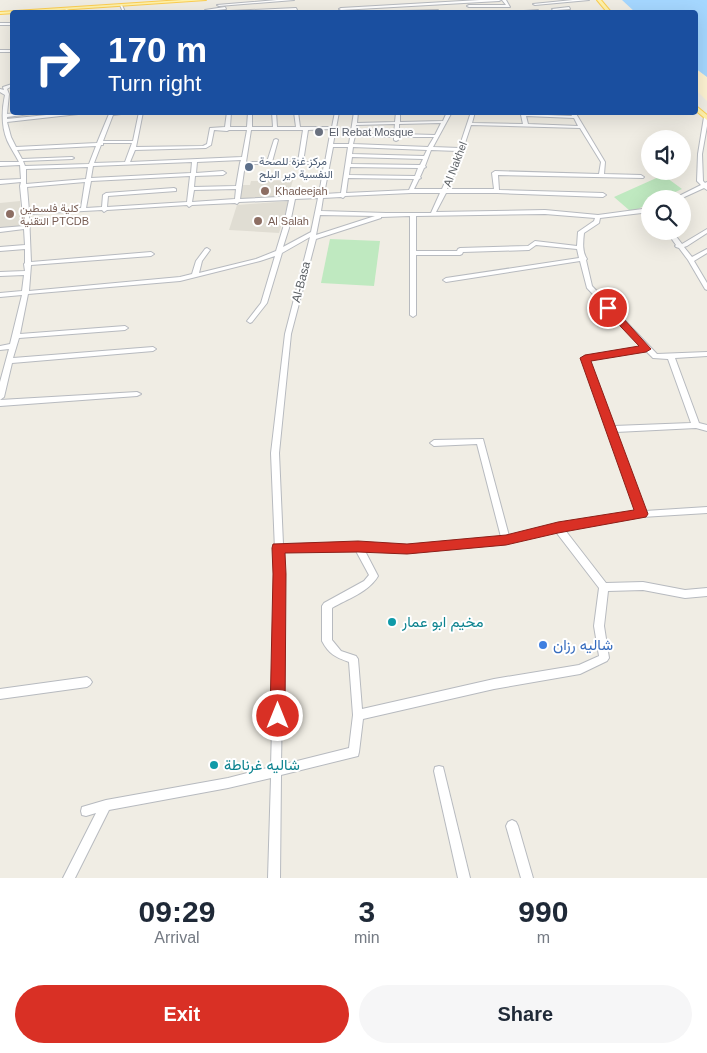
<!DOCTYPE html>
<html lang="en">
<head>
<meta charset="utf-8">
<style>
	body { margin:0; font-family:Helvetica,Vazirmatn,sans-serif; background:#f6f6f7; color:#1f2937; height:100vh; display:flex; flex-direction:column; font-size:19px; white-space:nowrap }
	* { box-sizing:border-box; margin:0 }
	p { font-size:16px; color:#747a83 }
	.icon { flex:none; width:28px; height:28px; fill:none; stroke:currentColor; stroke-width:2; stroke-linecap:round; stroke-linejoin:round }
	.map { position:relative; height:878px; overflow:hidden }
	.details { display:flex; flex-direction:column; background:#fff; flex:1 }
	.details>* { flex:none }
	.banner { position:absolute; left:10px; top:10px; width:688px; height:105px; border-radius:5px; box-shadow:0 5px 20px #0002; background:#1a4fa0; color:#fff; overflow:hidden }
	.controls { position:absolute; left:641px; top:130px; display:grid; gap:10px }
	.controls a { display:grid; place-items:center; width:50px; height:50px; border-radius:50%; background:#fff; box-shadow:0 5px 20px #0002; font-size:25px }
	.pin { position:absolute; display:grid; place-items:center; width:42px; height:42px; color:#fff; margin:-21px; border:2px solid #fff; border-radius:50%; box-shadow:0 1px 5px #0007 }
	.me { position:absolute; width:55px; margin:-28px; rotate:0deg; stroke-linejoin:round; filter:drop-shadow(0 0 4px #0008) }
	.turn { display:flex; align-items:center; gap:18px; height:105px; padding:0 15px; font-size:22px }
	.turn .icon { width:65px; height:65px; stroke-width:2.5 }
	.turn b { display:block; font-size:35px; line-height:42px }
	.eta { display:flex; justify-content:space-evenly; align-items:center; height:85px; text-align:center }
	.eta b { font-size:30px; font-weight:800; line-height:35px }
	.primary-button { display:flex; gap:10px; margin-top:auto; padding:10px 15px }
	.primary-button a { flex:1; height:58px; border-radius:30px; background:#d93025; color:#fff; font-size:20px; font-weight:800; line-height:58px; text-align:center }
	.primary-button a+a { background:#f6f6f7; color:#1f2937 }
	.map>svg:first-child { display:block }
	.education { fill:#e0ddd3 }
	.green { fill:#bfe9c0 }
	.sand { fill:#fdf3d2 }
	.water { fill:#a5d7ff }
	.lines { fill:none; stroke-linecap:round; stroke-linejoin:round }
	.minor-casing { stroke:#b7babf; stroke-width:2 }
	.major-casing { stroke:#fcce52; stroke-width:2 }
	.minor { fill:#fff; fill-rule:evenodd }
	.major { fill:#fff2aa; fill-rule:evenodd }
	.route { fill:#d93025; stroke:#8d1f18 }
	.worship-dot { fill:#6b7280; stroke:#fff; stroke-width:2 }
	.service-dot { fill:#5c6f8a; stroke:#fff; stroke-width:2 }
	.education-dot { fill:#8d6e63; stroke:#fff; stroke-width:2 }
	.culture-dot { fill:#0f9aa8; stroke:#fff; stroke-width:2 }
	.shop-dot { fill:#3f7fe0; stroke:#fff; stroke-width:2 }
	.labels { text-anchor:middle; stroke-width:4; stroke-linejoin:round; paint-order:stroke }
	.far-worship-label { font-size:11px; fill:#5b616d; stroke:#fff; text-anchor:start }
	.far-service-label { font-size:11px; fill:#4e5e75; stroke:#fff; text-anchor:start }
	.far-street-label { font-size:11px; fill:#5c6166; stroke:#fff }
	.far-education-label { font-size:11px; fill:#785e54; stroke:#fff; text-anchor:start }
	.street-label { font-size:12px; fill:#5c6166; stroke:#fff }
	.near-culture-label { font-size:15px; fill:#0d838f; stroke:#fff; text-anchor:start }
	.near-shop-label { font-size:15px; fill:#366cbe; stroke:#fff; text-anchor:start }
</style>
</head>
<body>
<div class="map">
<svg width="707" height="878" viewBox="0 0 707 878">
	<rect width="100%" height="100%" fill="#f0ede4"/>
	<!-- education -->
	<g class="education">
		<polygon points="293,180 288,197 239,200 241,185 250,185 251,181"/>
		<polygon points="20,201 20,226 0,228 0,203"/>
		<polygon points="289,201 279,233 229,230 237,205"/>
	</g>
	<!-- green -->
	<g class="green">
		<polygon points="663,175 682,189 660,199 650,199 650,203 636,210 629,210 614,197"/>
		<polygon points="330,239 380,241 374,286 321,283"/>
	</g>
	<!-- sand -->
	<polygon class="sand" points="695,68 707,77 707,101 695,89"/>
	<!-- water -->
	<polygon class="water" points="622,0 707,0 707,77 695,68 695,12 635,12"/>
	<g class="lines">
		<defs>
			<g id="minor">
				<polygon points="277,0 294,0 219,6 217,5"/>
				<polygon points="480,0 501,0 499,1 341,10 339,9 341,8"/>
				<polygon points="502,0 506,0 510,7 469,7 467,6 469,5 506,5"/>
				<polygon points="573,0 589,0 535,5 533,4"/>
				<polygon points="120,5 122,5 125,12 123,12"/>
				<polygon points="225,7 226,9 207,11 205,10"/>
				<polygon points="569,7 570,9 556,10 557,12 555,12 552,9"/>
				<polygon points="296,8 297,10 242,12 227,12 229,11"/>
				<polygon points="66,9 69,10 67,12 64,12"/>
				<polygon points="438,10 439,12 399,12 401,11"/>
				<polygon points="538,10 539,12 522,12 524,11"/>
				<rect x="0" y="23" width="12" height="2"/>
				<rect x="0" y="50" width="12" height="2"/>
				<path d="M12,84V86L7,89L9,94L7,114L25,112H45L7,117V119L76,112H96L7,122L11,137L16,147L97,143L109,114L113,112H137L113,115L103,141H133L139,112H143L136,147L203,146L207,144L210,128L225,127L227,112H231L230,127H247L248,112H252V127H273L272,112H276L277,127H296L294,112H298L300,127H332L335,112H339L333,144H349L354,112H358L357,123L395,122L396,112H400V122L443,121L447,112H452L433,147L459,148L471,112H475L472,123L523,124L521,115L523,114L572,116L570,112H575L605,162L604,174L641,175L644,177L643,178L498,175L499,190L603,193L606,195L603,197L497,193H446L436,212L545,210L598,215L650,208V212L600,218L599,223L584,233C583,242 582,252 587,259L586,260L592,286L657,354L707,352V356L675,358L699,423L707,425V431L696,428L616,432L645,511L707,507V513L642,517L565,530L606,583L643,582L685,590L707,588V596L685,598L643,590L608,591L604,626L609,658L607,661L580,674L494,689L363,719L359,752L358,756L281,775L280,878H268L271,778L228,788L109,810L75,878H63L96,813L86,816L82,815L81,811L82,807L106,800L228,778L271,767L276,574L271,453L285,334L310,237L282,253L267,303L252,322L250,323L247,321L261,303L275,256L260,261L180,281L28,294L20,334L125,326L128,328L125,330L19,338L13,358L153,347L156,349L153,351L12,363L4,397L0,400V382L9,349L0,350V346L10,344L22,295L0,297V293L22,291L24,275L0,276V272L25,271L24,264L25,263V249L0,251V247L25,245L24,229L0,232V228L24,226L20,186L21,182L0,184V180L21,179L20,165L0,166V162H19C15,154 10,147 7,140C1,125 2,109 5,95L0,92V89L4,90L3,87ZM526,116L574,118L578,126L528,124ZM441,123L435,135L399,134V124ZM395,124L394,134H355L356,125ZM471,125L580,128L601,162L599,174L495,171L492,173L494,189H447L458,167L463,151L464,150L463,149ZM331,129L325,162H303L308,130ZM214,130L227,131L229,130H247L242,157L130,162L135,150L206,148L211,145ZM251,130H303L298,162H272L278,140L276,139L274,140L267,162H246ZM355,136L394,137V140L396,141L398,140L399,137H434L428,147L353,144ZM103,143H132L125,162L94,163L101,145H103ZM96,146L89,164L25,166L23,161L72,159L74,158L72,157L22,159L17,150ZM333,147H348L341,193L324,194ZM353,147L427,150L424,156L352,154ZM431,150L458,151L452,167L442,189H414L419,179L421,178L420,177L424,168L426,167L425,166ZM352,157L423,159L420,165L351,164ZM241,160L240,163L236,186L194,187L195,176L223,175L226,173L223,171L196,173L197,162ZM192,162L191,173L91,178L93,166ZM245,164H324L319,195L240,199ZM88,167L86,179L26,184V169ZM350,167L418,168L415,176L349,175ZM190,176L187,202L107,207L108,196L176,191V189L174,188L106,193L103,195L102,207L86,208L91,181ZM348,178L414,179L409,190L346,193ZM85,182L81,208L29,211L27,187ZM236,189L235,199L192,202L194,190ZM411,193H440L431,213H386L321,211L323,198L341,197L343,198L345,196ZM318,198L311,232L283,247L289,228L295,199ZM289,200L283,228L276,251L256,259L199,273L202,261L210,250L207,248L205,249L196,261L192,274L180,277L29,291L31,265L151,256L154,254L151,252L31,262L29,214L102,210L104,212L107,210L187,205L189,207L192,205L235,203L237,204L239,202ZM545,214L595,218L594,221L578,232L577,246L535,241L528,246L460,248L458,249L457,251H416V216ZM320,215L375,216L316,235ZM410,216V315L413,317L416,315V255H460L462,254L463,252L529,250L536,245L577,249L579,258L446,278L443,280L446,282L580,261L587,288L643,347L585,356L582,358L637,512L558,525L509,536L483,439L434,440L430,443L434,446L477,444L501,537L407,545L358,543L283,544L279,453L291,334L316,239L381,218V217ZM646,351L653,358L668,359L691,423L614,426L589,360ZM556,532L599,588L594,626L599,656L579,665L494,679L362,709L358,659L356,656L341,651L332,640V608C347,599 369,592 378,576L365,551L407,553L506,544ZM356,551L369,575L364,581L324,603L322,606V641C329,654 335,657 349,662L353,715L349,748L281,765L284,574L283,552Z"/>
				<polygon points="704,117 707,117 707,126 702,154 703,181 705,183 707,182 707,190 704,188 680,199 673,199 701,185 697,181 698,154"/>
				<polygon points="707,229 707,233 687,246 684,247 692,257 707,249 707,253 694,261 707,283 707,290 705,289 688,260 679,248 676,247 675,246 676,245 666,231 672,231 682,244"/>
				<polygon points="137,392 141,394 137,396 0,406 0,400"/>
				<polygon points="87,677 90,679 92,682 90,685 87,687 0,699 0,689"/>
				<polygon points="439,766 443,767 444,771 470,878 458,878 434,771 435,767"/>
				<polygon points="512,820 516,822 518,826 533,878 521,878 506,826 508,822"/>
			</g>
			<g id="major">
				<polygon points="182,0 206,0 0,14 0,12"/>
				<polygon points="597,0 601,0 611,12 607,12"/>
				<polygon points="695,105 707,115 707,120 695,110"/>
			</g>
		</defs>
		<!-- minor casing -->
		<use href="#minor" class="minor-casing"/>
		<!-- major casing -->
		<use href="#major" class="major-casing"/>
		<!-- minor -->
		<use href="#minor" class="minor"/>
		<!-- major -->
		<use href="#major" class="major"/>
	</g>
	<!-- route -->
	<polygon class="route" points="608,305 612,306 651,349 646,352 591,361 648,514 646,517 558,533 506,545 407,554 358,552 285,553 286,574 285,716 283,721 278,723 272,721 270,716 273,574 272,548 273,544 358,541 407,544 506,535 558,522 634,510 580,358 585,355 639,346 605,310 604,308"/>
	<!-- markers -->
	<circle class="worship-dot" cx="319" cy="132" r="5"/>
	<circle class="service-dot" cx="249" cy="167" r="5"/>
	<g class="education-dot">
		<circle cx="265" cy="191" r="5"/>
		<circle cx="10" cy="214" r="5"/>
		<circle cx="258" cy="221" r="5"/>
	</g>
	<g class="culture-dot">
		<circle cx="392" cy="622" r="5"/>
		<circle cx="214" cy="765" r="5"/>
	</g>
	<circle class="shop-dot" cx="543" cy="645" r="5"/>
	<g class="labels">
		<!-- far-worship labels -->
		<g class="far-worship-label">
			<text x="329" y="136">El Rebat Mosque</text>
		</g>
		<!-- far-service labels -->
		<g class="far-service-label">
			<text x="259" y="165">مركز غزة للصحة<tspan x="259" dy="13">النفسية دير البلح</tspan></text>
		</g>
		<!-- far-street labels -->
		<g class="far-street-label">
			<text transform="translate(455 164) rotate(-69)" y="4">Al Nakhel</text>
		</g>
		<!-- far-education labels -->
		<g class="far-education-label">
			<text x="275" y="195">Khadeejah</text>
			<text x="20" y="212">كلية فلسطين<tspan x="20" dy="13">التقنية PTCDB</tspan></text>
			<text x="268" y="225">Al Salah</text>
		</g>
		<!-- street labels -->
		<g class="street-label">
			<text transform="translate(301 282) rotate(-75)" y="4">Al-Basa</text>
		</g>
		<!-- near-culture labels -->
		<g class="near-culture-label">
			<text x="402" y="627">مخيم ابو عمار</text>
			<text x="224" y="770">شاليه غرناطة</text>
		</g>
		<!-- near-shop labels -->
		<g class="near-shop-label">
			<text x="553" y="650">شاليه رزان</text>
		</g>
	</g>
</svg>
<div class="controls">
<a><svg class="icon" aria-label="sound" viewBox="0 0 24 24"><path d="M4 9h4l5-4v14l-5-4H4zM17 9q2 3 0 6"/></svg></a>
<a><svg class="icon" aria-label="search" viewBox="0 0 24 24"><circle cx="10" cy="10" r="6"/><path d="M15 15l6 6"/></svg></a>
</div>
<div class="pin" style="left:608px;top:308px;background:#d93025"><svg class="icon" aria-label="arrive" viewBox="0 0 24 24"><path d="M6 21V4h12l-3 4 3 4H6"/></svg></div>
<svg class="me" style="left:278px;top:716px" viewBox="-20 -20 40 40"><circle r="17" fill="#d93025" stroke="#fff" stroke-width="3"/><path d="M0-11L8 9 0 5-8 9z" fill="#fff"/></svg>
<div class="banner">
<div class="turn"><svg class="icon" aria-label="right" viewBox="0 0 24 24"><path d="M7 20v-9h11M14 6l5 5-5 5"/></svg><div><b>170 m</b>Turn right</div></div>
</div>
</div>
<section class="details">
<div class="eta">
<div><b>09:29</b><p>Arrival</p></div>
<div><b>3</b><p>min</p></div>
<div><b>990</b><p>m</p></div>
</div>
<div class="primary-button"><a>Exit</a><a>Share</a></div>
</section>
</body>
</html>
